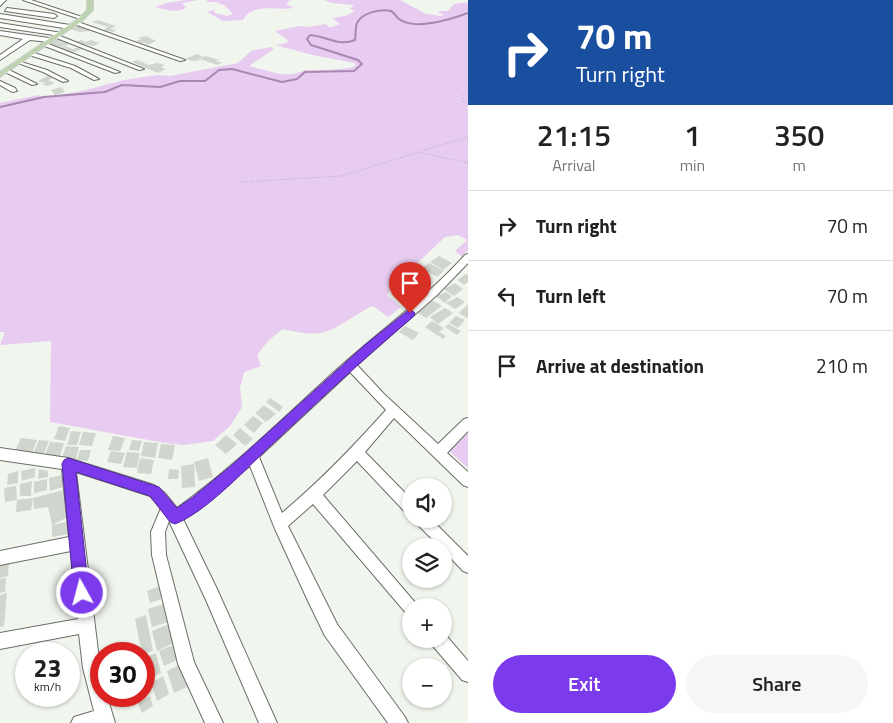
<!DOCTYPE html>
<html lang="en">
<head>
<meta charset="utf-8">
<style>
	body { margin:0; font-family:"Titillium Web",sans-serif; background:#f6f6f6; color:#222; height:100vh; display:flex; flex-direction:column; font-size:19px; white-space:nowrap }
	* { box-sizing:border-box; margin:0 }
	p { font-size:16px; color:#767676 }
	.icon { flex:none; width:28px; height:28px; fill:none; stroke:currentColor; stroke-width:2; stroke-linecap:round; stroke-linejoin:round }
	.map { position:relative; flex:1; overflow:hidden }
	.sheet { display:flex; flex-direction:column; background:#fff; width:425px }
	.sheet>* { flex:none }
	.hud { background:#1a4fa0; color:#fff; overflow:hidden }
	.buttons { position:absolute; left:402px; top:478px; display:grid; gap:10px }
	.buttons a { display:grid; place-items:center; width:50px; height:50px; border-radius:50%; background:#fff; box-shadow:0 1px 4px #0004; font-size:25px }
	.speed { position:absolute; left:15px; top:642px; display:flex; gap:10px; font-size:25px; font-weight:700; text-align:center }
	.speed>* { display:grid; place-content:center; width:65px; height:65px; border-radius:50%; background:#fff; box-shadow:0 1px 4px #0004; line-height:1 }
	.speed small { font-size:12px; font-weight:400 }
	.speed .limit { border:8px solid #d22; background:#fff; color:#111 }
	.pin { position:absolute; display:grid; place-items:center; width:42px; height:42px; color:#fff; margin:-51px -21px; border-radius:50% 50% 50% 0; rotate:-45deg; box-shadow:0 0 5px #0007 }
	.pin .icon { rotate:45deg }
	.me { position:absolute; width:55px; margin:-28px; rotate:353deg; stroke-linejoin:round; filter:drop-shadow(0 0 4px #0008) }
	.turn { display:flex; align-items:center; gap:18px; height:105px; padding:0 25px; font-size:22px }
	.turn .icon { width:65px; height:65px; stroke-width:2.5 }
	.turn b { display:block; font-size:35px; line-height:42px }
	.eta { display:flex; justify-content:space-evenly; align-items:center; height:85px; text-align:center }
	.eta b { font-size:30px; font-weight:600; line-height:35px }
	.button { display:flex; gap:10px; margin-top:auto; padding:10px 25px }
	.button a { flex:1; height:58px; border-radius:30px; background:#7c3aed; color:#fff; font-size:20px; font-weight:600; line-height:58px; text-align:center }
	.button a+a { background:#f6f6f6; color:#222 }
	ul { padding:0; list-style:none }
	li { display:flex; align-items:center; gap:15px; height:70px; padding:0 25px; border-top:1px solid #e0e0e0 }
	li div { flex:1 }
	li b { display:block; font-size:19px }
	li em { font-style:normal }
	main { display:flex; flex:1; min-height:0 }
	.map>svg:first-child { display:block }
	.green { fill:#e8cbf0 }
	.lines { fill:none; stroke-linecap:round; stroke-linejoin:round }
	.stream { stroke:#a887b1; stroke-width:2 }
	.building { fill:#d0d5cd }
	.minor-casing { stroke:#6a6e67; stroke-width:2 }
	.major-casing { stroke:#d0d0d0; stroke-width:2 }
	.path { stroke:#acb0aa; stroke-width:1; stroke-dasharray:1 2; stroke-linecap:butt }
	.minor { fill:#fff; fill-rule:evenodd }
	.major { fill:#bdd3af; fill-rule:evenodd }
	.route { fill:#7c3aed; stroke:#51269a }
</style>
</head>
<body>
<main>
<div class="map">
<svg width="468" height="723" viewBox="0 0 468 723">
	<rect width="100%" height="100%" fill="#f0f5ed"/>
	<!-- green -->
	<g class="green">
		<path d="M188,0H198L182,3L186,8C175,14 166,9 155,7L166,3Z"/>
		<path d="M206,0H290L286,4L293,8C277,11 252,2 243,20L223,21L207,12L214,10L215,13L227,16L233,14L224,5L216,3L221,2H208Z"/>
		<path d="M324,0H400L426,14L441,16L443,14L439,13V11H448L454,4L468,2V250L462,257L455,251L467,240L458,235L445,237L395,284L387,295L401,307L388,317L373,306C354,314 339,330 319,333C307,335 294,331 283,329L269,340L257,355L261,366L244,372L240,388L242,407L230,426L213,441L184,445L165,443L50,422L51,341L0,345L5,332H0V103L38,95L44,98L86,90L124,80L157,75L170,76L238,63L251,51L271,47L274,49L249,66C268,70 287,80 305,70C313,71 347,70 355,66V63L317,56L275,45L287,43L288,40L275,31L300,26L308,27L326,24L328,27H332L340,24L332,18L345,16L355,11L350,9L354,5L332,3Z"/>
		<polygon points="468,430 468,468 447,449"/>
	</g>
	<g class="lines">
		<!-- stream -->
		<path class="stream" d="M0,107L44,97L105,92L122,85L160,87L180,81H205L219,70L232,69L282,82L297,79L305,72L354,71L362,64L358,60L311,45L307,39L310,35C326,36 339,47 355,40C356,35 355,28 357,23C363,12 380,9 391,11C395,13 396,17 399,19C415,31 452,19 468,13"/>
	</g>
	<!-- building -->
	<g class="building">
		<polygon points="97,20 116,26 110,29 116,30 113,32 103,30 108,27 92,22"/>
		<polygon points="80,24 97,30 80,32 70,29"/>
		<polygon points="146,36 156,41 148,45 144,43 148,42 142,43 136,41 141,39 138,38"/>
		<polygon points="58,39 63,41 57,43 65,42 70,44 56,48 49,43"/>
		<polygon points="81,40 86,42 91,40 100,43 93,46 76,42"/>
		<polygon points="65,46 73,49 79,47 83,49 71,53 58,49"/>
		<polygon points="197,54 203,57 198,59 202,60 193,61 185,59"/>
		<polygon points="205,56 219,60 216,61 218,62 223,62 218,65 200,59"/>
		<polygon points="137,60 149,65 157,63 165,65 161,67 166,69 158,73 132,62"/>
		<polygon points="49,75 53,78 48,80 55,83 47,86 42,84 45,83 38,81"/>
		<polygon points="61,87 65,92 55,95 51,90"/>
		<polygon points="439,256 452,263 443,270 430,262"/>
		<polygon points="429,263 444,271 437,277 422,268"/>
		<polygon points="466,274 468,275 468,282 464,285 457,280"/>
		<polygon points="455,283 463,289 454,296 444,289"/>
		<polygon points="446,292 452,296 445,303 436,296"/>
		<polygon points="457,297 465,302 455,309 446,303"/>
		<polygon points="432,300 442,306 426,318 416,312"/>
		<polygon points="468,304 468,317 467,318 459,313"/>
		<polygon points="445,308 453,313 438,324 430,317"/>
		<polygon points="456,316 465,320 458,328 449,323"/>
		<polygon points="432,321 444,328 439,332 446,336 443,339 425,327"/>
		<polygon points="448,324 461,331 457,335 445,327"/>
		<polygon points="405,326 419,333 413,340 399,332"/>
		<polygon points="270,398 283,407 279,412 266,402"/>
		<polygon points="264,405 276,414 266,422 255,413"/>
		<polygon points="253,416 263,423 254,433 244,425"/>
		<polygon points="59,426 70,428 65,441 54,439"/>
		<polygon points="240,428 253,439 245,446 233,435"/>
		<polygon points="71,431 81,432 77,445 67,445"/>
		<polygon points="83,432 96,433 92,446 79,445"/>
		<polygon points="226,435 237,444 226,454 215,445"/>
		<polygon points="113,436 125,438 120,451 108,450"/>
		<polygon points="21,438 37,440 32,453 15,451"/>
		<polygon points="39,440 49,441 44,453 34,452"/>
		<polygon points="132,440 142,441 139,451 129,450"/>
		<polygon points="50,442 64,443 60,456 45,455"/>
		<polygon points="144,442 158,443 155,458 141,456"/>
		<polygon points="161,444 175,445 172,460 158,458"/>
		<polygon points="66,446 79,447 76,459 62,458"/>
		<polygon points="80,450 91,450 88,461 77,460"/>
		<polygon points="111,451 125,453 121,464 107,462"/>
		<polygon points="127,452 140,453 137,468 123,467"/>
		<polygon points="140,458 154,460 151,474 137,473"/>
		<polygon points="208,458 213,477 199,481 194,462"/>
		<polygon points="194,464 195,487 182,488 181,466"/>
		<polygon points="35,468 35,477 22,481 21,471"/>
		<polygon points="39,469 48,471 48,477 38,479"/>
		<polygon points="169,469 179,470 178,479 168,479"/>
		<polygon points="18,471 18,483 7,485 8,474"/>
		<polygon points="62,475 63,487 50,491 49,478"/>
		<polygon points="47,479 47,490 34,493 34,482"/>
		<polygon points="32,481 31,496 20,496 20,484"/>
		<polygon points="16,486 17,500 33,498 31,510 16,512 17,500 5,502 4,488"/>
		<polygon points="63,490 66,518 52,525 48,507 34,509 33,498"/>
		<polygon points="66,522 70,534 52,537 52,525"/>
		<polygon points="9,559 8,576 0,578 0,561"/>
		<polygon points="6,578 5,592 0,593 0,579"/>
		<polygon points="160,586 164,598 150,603 147,591"/>
		<polygon points="7,593 4,626 0,627 0,595"/>
		<polygon points="163,604 168,622 152,627 148,609"/>
		<polygon points="146,615 153,651 142,654 135,619"/>
		<polygon points="169,624 174,643 157,651 152,631"/>
		<polygon points="173,645 177,660 164,666 159,651"/>
		<polygon points="156,653 161,673 144,680 144,658"/>
		<polygon points="182,664 189,686 174,693 167,671"/>
		<polygon points="163,676 169,694 157,701 151,683"/>
		<polygon points="150,696 153,706 142,713 138,703"/>
	</g>
	<g class="lines">
		<defs>
			<g id="minor">
				<polygon points="6,0 0,6 0,0"/>
				<polygon points="23,0 31,0 85,18 80,19"/>
				<polygon points="7,8 54,14 57,16 54,18 5,11"/>
				<polygon points="0,14 70,25 73,27 70,29 0,18"/>
				<polygon points="74,22 78,22 185,60 180,61 74,24"/>
				<polygon points="0,23 62,33 60,36 144,69 139,70 54,37 54,35 0,27"/>
				<polygon points="0,31 49,38 52,40 49,42 30,40 0,60 0,55 23,39 0,35"/>
				<polygon points="42,43 46,43 120,72 115,73 42,45"/>
				<polygon points="31,52 75,66 99,79 94,80 71,68 29,55 28,54"/>
				<polygon points="18,61 47,70 68,81 63,82 43,72 18,63"/>
				<polygon points="5,70 9,70 37,84 32,85 5,72"/>
				<polygon points="0,81 15,88 17,91 12,92 0,85"/>
				<path d="M468,254V263L437,295L357,365L384,394L438,444L464,419L468,418V431L447,453L468,472V487L463,485L394,418L365,452L411,499V514L406,513L357,461L323,495L418,606H411V616L406,613L313,504L288,526L337,624L405,717L408,723H388L325,636L308,601L275,529L250,466L183,519L217,589L277,723H259L206,600L169,521L165,532L166,555L194,662L223,723H205L178,664L152,555L151,532L161,508L150,496L76,472L101,675V696H107L115,723H71L74,717L94,711L83,668L79,634L0,649V633L78,619L71,551L0,565V551L69,537L62,469L0,460V448L68,458L154,485L165,493L177,508C237,465 288,413 343,364C384,328 428,296 465,255ZM350,372L386,410C353,447 320,481 282,513L259,457Z"/>
				<polygon points="415,519 431,519 468,556 468,573 463,571 444,551 444,546 439,546 417,524"/>
				<polygon points="444,633 468,661 468,682 462,680 432,645 430,639 444,639"/>
			</g>
			<polygon id="major" points="87,0 93,0 93,10 82,21 0,77 0,72 78,19 87,10"/>
		</defs>
		<!-- minor casing -->
		<use href="#minor" class="minor-casing"/>
		<!-- major casing -->
		<use href="#major" class="major-casing"/>
		<!-- path -->
		<g class="path">
			<polyline points="468,91 463,96 463,102 468,107"/>
			<polyline points="421,151 468,137"/>
			<polyline points="241,182 341,176 419,152 468,163"/>
		</g>
		<!-- minor -->
		<use href="#minor" class="minor"/>
		<!-- major -->
		<use href="#major" class="major"/>
	</g>
	<!-- route -->
	<path class="route" d="M410,309L415,313L414,316C362,360 313,406 264,452C241,474 204,513 175,524L170,522L150,496L76,472L89,593L87,598L82,600L76,598L74,593L62,464L64,460L68,458L159,487L177,508L193,497L232,465L366,344Z"/>
</svg>
<div class="buttons">
<a><svg class="icon" aria-label="sound" viewBox="0 0 24 24"><path d="M4 9h4l5-4v14l-5-4H4zM17 9q2 3 0 6"/></svg></a>
<a><svg class="icon" aria-label="layers" viewBox="0 0 24 24"><path d="M12 4l9 5-9 5-9-5zM3 14l9 5 9-5"/></svg></a>
<a>+</a>
<a>−</a>
</div>
<div class="speed"><div>23<small>km/h</small></div><div class="limit">30</div></div>
<div class="pin" style="left:410px;top:313px;background:#d93025"><svg class="icon" aria-label="arrive" viewBox="0 0 24 24"><path d="M6 21V4h12l-3 4 3 4H6"/></svg></div>
<svg class="me" style="left:82px;top:593px" viewBox="-20 -20 40 40"><circle r="17" fill="#7c3aed" stroke="#fff" stroke-width="3"/><path d="M0-11L8 9 0 5-8 9z" fill="#fff"/></svg>
</div>
<section class="sheet">
<div class="hud">
<div class="turn"><svg class="icon" aria-label="right" viewBox="0 0 24 24"><path d="M7 20v-9h11M14 6l5 5-5 5"/></svg><div><b>70 m</b>Turn right</div></div>
</div>
<div class="eta">
<div><b>21:15</b><p>Arrival</p></div>
<div><b>1</b><p>min</p></div>
<div><b>350</b><p>m</p></div>
</div>
<ul>
<li><svg class="icon" aria-label="right" viewBox="0 0 24 24"><path d="M7 20v-9h11M14 6l5 5-5 5"/></svg><div><b>Turn right</b></div><em>70 m</em></li>
<li><svg class="icon" aria-label="left" viewBox="0 0 24 24"><path d="M17 20v-9H6M10 6l-5 5 5 5"/></svg><div><b>Turn left</b></div><em>70 m</em></li>
<li><svg class="icon" aria-label="arrive" viewBox="0 0 24 24"><path d="M6 21V4h12l-3 4 3 4H6"/></svg><div><b>Arrive at destination</b></div><em>210 m</em></li>
</ul>
<div class="button"><a>Exit</a><a>Share</a></div>
</section>
</main>
</body>
</html>
